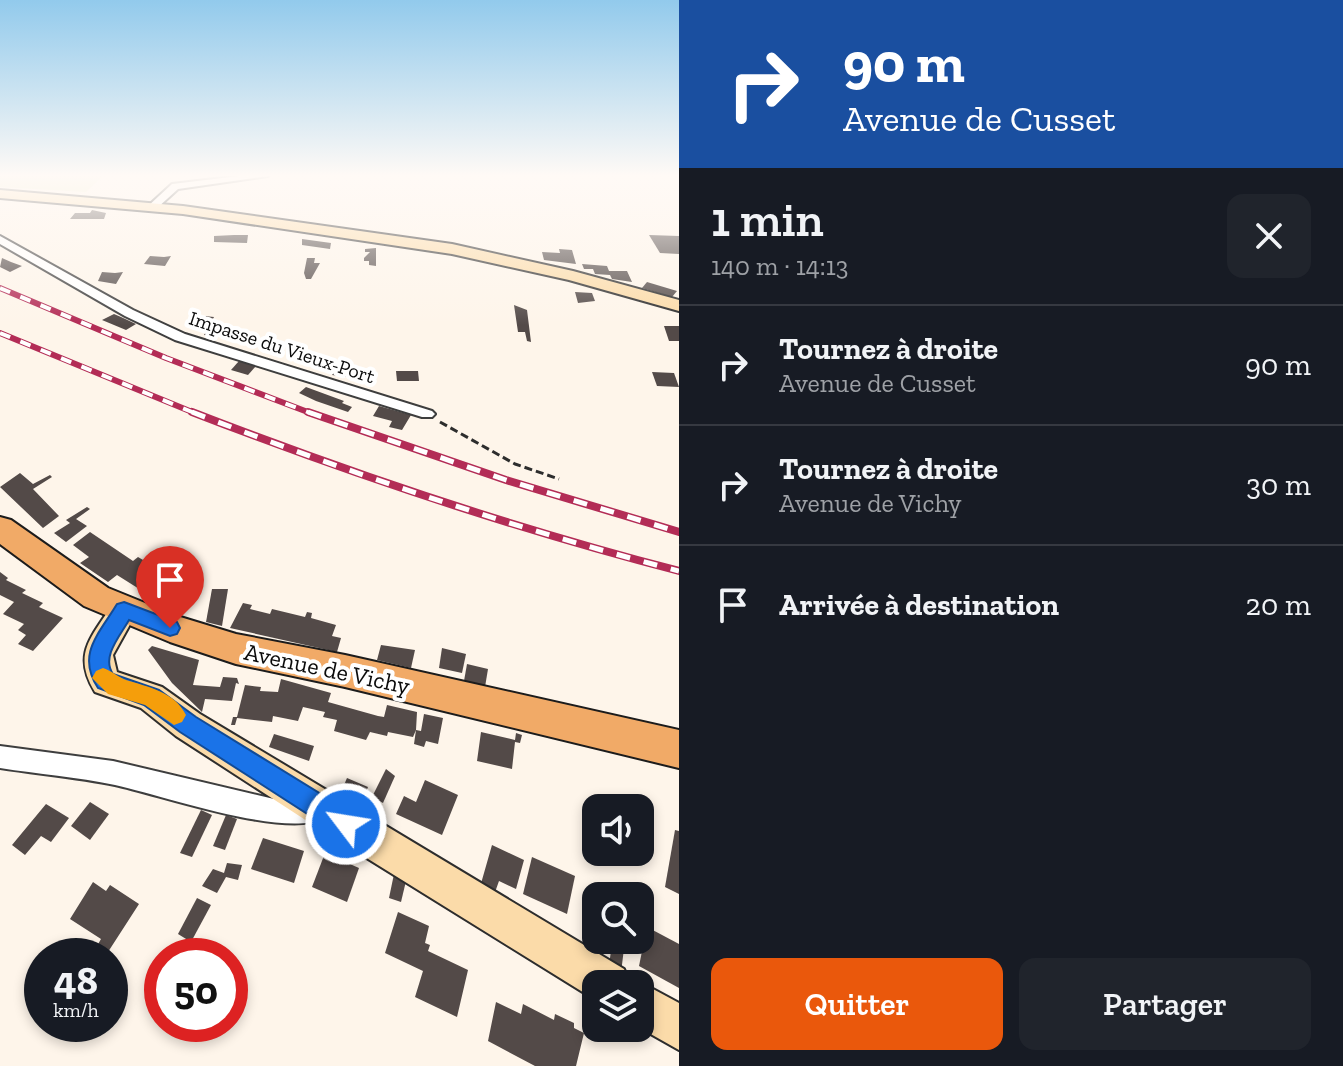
<!DOCTYPE html>
<html lang="fr">
<head>
<meta charset="utf-8">
<style>
	body { margin:0; font-family:"Zilla Slab",serif; background:#20242c; color:#f1f3f6; height:100vh; display:flex; flex-direction:column; font-size:30px; white-space:nowrap }
	* { box-sizing:border-box; margin:0 }
	p { font-size:26px; color:#9ea1a6 }
	.icon { flex:none; width:44px; height:44px; fill:none; stroke:currentColor; stroke-width:2; stroke-linecap:round; stroke-linejoin:round }
	.map { position:relative; flex:1; overflow:hidden }
	.details { display:flex; flex-direction:column; background:#171b24; width:664px }
	.details>* { flex:none }
	.guide { background:#1a4fa0; color:#fff; overflow:hidden }
	.controls { position:absolute; left:582px; top:794px; display:grid; gap:16px }
	.controls a { display:grid; place-items:center; width:72px; height:72px; border-radius:16px; background:#171b24; box-shadow:0 4px 12px #0003; font-size:40px }
	.speed { position:absolute; left:24px; top:938px; display:flex; gap:16px; font-size:40px; font-weight:700; text-align:center }
	.speed>* { display:grid; place-content:center; width:104px; height:104px; border-radius:50%; background:#171b24; box-shadow:0 4px 12px #0003; line-height:1 }
	.speed small { font-size:20px; font-weight:400 }
	.speed .limit { border:12px solid #d22; background:#fff; color:#111 }
	.pin { position:absolute; display:grid; place-items:center; width:68px; height:68px; color:#fff; margin:-82px -34px; border-radius:50% 50% 50% 0; rotate:-45deg; box-shadow:0 0 8px #0007 }
	.pin .icon { rotate:45deg }
	.me { position:absolute; width:88px; margin:-44px; rotate:301deg; stroke-linejoin:round; filter:drop-shadow(0 0 6px #0008) }
	.turn { display:flex; align-items:center; gap:28px; height:168px; padding:0 32px; font-size:36px }
	.turn .icon { width:104px; height:104px; stroke-width:2.5 }
	.turn b { display:block; font-size:56px; line-height:68px }
	.round { display:grid; place-items:center; flex:none; width:84px; height:84px; border-radius:16px; background:#20242c }
	.head { display:flex; align-items:center; justify-content:space-between; height:136px; padding:0 32px }
	h1 { font-size:48px; font-weight:600; line-height:60px }
	.cta { display:flex; gap:16px; margin-top:auto; padding:16px 32px }
	.cta a { flex:1; height:92px; border-radius:16px; background:#ea580c; color:#fff; font-size:32px; font-weight:600; line-height:92px; text-align:center }
	.cta a+a { background:#20242c; color:#f1f3f6 }
	ul { padding:0; list-style:none }
	li { display:flex; align-items:center; gap:24px; height:120px; padding:0 32px; border-top:2px solid #363941 }
	li div { flex:1 }
	li b { display:block; font-size:30px }
	li em { font-style:normal }
	main { display:flex; flex:1; min-height:0 }
	.map>svg:first-child { display:block }
	.pitch { fill:#ebedc8 }
	.building { fill:#534a48 }
	.lines { fill:none; stroke-linecap:round; stroke-linejoin:round }
	.street-casing { stroke:#3e3e3e; stroke-width:4 }
	.secondary-casing { stroke:#2d2d2d; stroke-width:4 }
	.primary-casing { stroke:#1c1c1c; stroke-width:4 }
	.path { stroke:#2d2d2d; stroke-width:3; stroke-dasharray:8 4; stroke-linecap:butt }
	.street { fill:#fff; fill-rule:evenodd }
	.secondary { fill:#fbdba9; fill-rule:evenodd }
	.primary { fill:#f1aa67; fill-rule:evenodd }
	.rail-far1-casing { stroke:#b32c56; stroke-width:6 }
	.rail-casing { stroke:#b32c56; stroke-width:8 }
	.rail-far1 { stroke:#fff; stroke-width:4; stroke-dasharray:11; stroke-linecap:butt }
	.rail { stroke:#fff; stroke-width:5; stroke-dasharray:14; stroke-linecap:butt }
	.route { fill:#1a73e8; stroke:#114b97; stroke-width:2 }
	.slow { fill:#f59e0b }
	.labels { text-anchor:middle; stroke-width:8; stroke-linejoin:round; paint-order:stroke }
	.far-street-label { font-size:20px; fill:#0b0b0b; stroke:#fff }
	.street-label { font-size:24px; fill:#0b0b0b; stroke:#fff }
</style>
</head>
<body>
<main>
<div class="map">
<svg width="679" height="1066" viewBox="0 0 679 1066">
	<rect width="100%" height="100%" fill="#fef5ea"/>
	<!-- pitch -->
	<polygon class="pitch" points="0,176 103,176 86,192 0,187"/>
	<!-- building -->
	<g class="building">
		<polygon points="92,210 106,213 104,219 70,219 75,213 90,213"/>
		<polygon points="234,235 248,235 247,243 214,242 214,236"/>
		<polygon points="649,235 679,236 679,254 660,253"/>
		<polygon points="302,239 331,243 330,249 302,245"/>
		<polygon points="376,248 376,266 369,265 369,261 364,261 364,258 370,252 365,252 365,249"/>
		<polygon points="559,249 572,250 576,264 544,260 542,252 560,253"/>
		<polygon points="150,256 164,257 171,256 165,266 144,264"/>
		<polygon points="2,258 11,262 22,266 10,272 0,267"/>
		<polygon points="307,258 315,258 314,263 320,263 311,279 306,279 304,273"/>
		<polygon points="582,264 607,266 609,271 627,271 632,282 612,279 610,275 595,274 593,269 584,269"/>
		<polygon points="102,272 115,273 123,272 116,284 98,281"/>
		<polygon points="647,282 677,291 672,297 642,288"/>
		<polygon points="575,292 592,293 595,301 578,303"/>
		<polygon points="514,305 527,310 531,342 527,341 525,332 518,332"/>
		<polygon points="114,314 121,317 136,324 126,330 102,320"/>
		<polygon points="204,316 214,317 209,327 223,328 219,337 204,335 209,327 199,326"/>
		<polygon points="664,326 679,326 679,341 669,341"/>
		<polygon points="303,351 325,356 320,364 297,360"/>
		<polygon points="239,361 256,366 248,375 231,370"/>
		<polygon points="337,363 352,366 346,377 332,375"/>
		<polygon points="396,371 418,371 419,381 397,381"/>
		<polygon points="652,372 674,373 679,387 657,386"/>
		<polygon points="306,387 344,401 342,403 352,407 348,412 316,401 299,393"/>
		<polygon points="379,406 411,415 402,430 389,427 392,421 373,416"/>
		<polygon points="20,473 33,484 50,475 52,477 33,489 59,516 43,528 0,487"/>
		<polygon points="87,507 90,509 76,519 87,526 66,542 54,533 70,523 66,520"/>
		<polygon points="90,532 133,561 138,557 165,573 144,592 117,575 108,582 80,563 89,557 73,545"/>
		<polygon points="0,572 8,578 6,580 26,590 22,593 43,603 39,607 63,618 33,651 18,644 26,635 18,630 24,624 3,614 14,602 0,595"/>
		<polygon points="212,589 228,589 222,626 206,622"/>
		<polygon points="243,603 252,605 250,609 270,614 272,609 305,617 307,612 312,613 311,618 336,625 332,636 341,638 337,652 230,628"/>
		<polygon points="381,645 415,650 411,668 377,660"/>
		<polygon points="152,646 199,660 193,685 220,687 223,677 237,678 239,684 236,683 232,701 205,699 202,712 172,683 148,650"/>
		<polygon points="442,648 466,654 462,673 439,668"/>
		<polygon points="467,664 488,669 485,687 464,681"/>
		<polygon points="281,679 331,693 328,702 378,716 384,717 387,705 417,712 416,730 421,731 424,714 443,718 438,744 426,741 424,747 414,744 416,730 413,737 388,732 387,736 370,732 366,740 334,731 337,720 323,717 325,712 303,707 298,721 273,716 272,722 237,718 235,725 231,725 233,717 237,717 245,685 261,687 260,691 278,692"/>
		<polygon points="481,732 515,740 516,733 522,735 520,743 515,742 512,769 477,761"/>
		<polygon points="274,734 314,746 309,761 269,747"/>
		<polygon points="386,769 395,776 383,803 372,797"/>
		<polygon points="347,778 368,787 359,808 338,799"/>
		<polygon points="425,780 458,795 442,835 396,814 404,796 416,802"/>
		<polygon points="90,802 109,814 90,840 71,826"/>
		<polygon points="46,804 69,818 51,842 41,836 25,855 12,845"/>
		<polygon points="201,810 212,815 192,857 180,853"/>
		<polygon points="226,815 237,819 225,850 213,846"/>
		<polygon points="675,830 679,831 679,894 665,887"/>
		<polygon points="263,838 304,851 294,883 251,869"/>
		<polygon points="492,845 524,860 516,889 499,881 494,895 480,887"/>
		<polygon points="325,853 359,868 347,902 312,887"/>
		<polygon points="532,857 575,876 567,914 523,894"/>
		<polygon points="227,863 242,865 238,880 226,877 217,893 202,886 213,869 224,873"/>
		<polygon points="394,874 406,881 401,902 389,898"/>
		<polygon points="93,882 106,891 110,885 139,904 108,952 97,946 101,939 70,919"/>
		<polygon points="594,893 604,896 596,896 596,931 589,928"/>
		<polygon points="197,898 211,905 191,942 178,934"/>
		<polygon points="398,912 429,926 425,943 430,945 428,951 468,970 457,1017 415,997 423,971 385,953"/>
		<polygon points="647,927 679,944 679,988 639,966"/>
		<polygon points="604,940 625,940 621,973 609,965 612,944"/>
		<polygon points="496,1002 521,1014 523,1004 554,1020 555,1014 574,1023 574,1028 584,1033 576,1066 535,1066 488,1041"/>
	</g>
	<g class="lines">
		<defs>
			<g id="street">
				<polygon points="239,176 268,176 178,189 156,209 147,207 172,184"/>
				<polygon points="0,236 133,310 185,334 432,411 435,414 432,417 422,417 175,340 125,316 0,244"/>
				<path d="M0,746L113,761L274,799L315,798L324,801L327,810L324,819C279,837 165,796 115,785C77,777 38,774 0,768Z"/>
			</g>
			<g id="secondary">
				<polygon points="0,190 183,206 452,244 573,271 679,300 679,311 569,280 452,254 183,214 0,198"/>
				<path d="M124,598L134,602L138,610L113,655L117,672L162,687L200,714L624,969L630,984H596L594,999L307,821L176,736L141,708L95,692C71,653 93,636 114,602Z"/>
				<polygon points="640,982 679,1003 679,1050 640,1028 640,984 635,984"/>
			</g>
			<polygon id="primary" points="0,517 11,520 108,588 177,616 236,634 345,655 679,730 679,768 345,687 236,664 170,642 84,606 0,544"/>
		</defs>
		<!-- street casing -->
		<use href="#street" class="street-casing"/>
		<!-- secondary casing -->
		<use href="#secondary" class="secondary-casing"/>
		<!-- primary casing -->
		<use href="#primary" class="primary-casing"/>
		<!-- path -->
		<polyline class="path" points="440,422 515,464 559,479"/>
		<!-- street -->
		<use href="#street" class="street"/>
		<!-- secondary -->
		<use href="#secondary" class="secondary"/>
		<!-- primary -->
		<use href="#primary" class="primary"/>
		<defs>
			<g id="rail-far1">
				<polyline points="0,288 166,358 313,414"/>
				<polyline points="0,333 197,414"/>
			</g>
			<g id="rail">
				<path d="M192,412C352,474 513,528 679,571"/>
				<polyline points="308,412 506,480 679,532"/>
			</g>
		</defs>
		<!-- rail-far1 casing -->
		<use href="#rail-far1" class="rail-far1-casing"/>
		<!-- rail casing -->
		<use href="#rail" class="rail-casing"/>
		<!-- rail-far1 -->
		<use href="#rail-far1" class="rail-far1"/>
		<!-- rail -->
		<use href="#rail" class="rail"/>
	</g>
	<!-- sky -->
	<linearGradient id="sky" x2="0" y2="1"><stop stop-color="#92caec"/><stop offset="0.54" stop-color="#fffaf6"/><stop offset="1" stop-color="#fffaf6" stop-opacity="0"/></linearGradient>
	<rect width="679" height="325" fill="url(#sky)"/>
	<!-- route -->
	<path class="route" d="M124,602L177,622L180,628L177,634L170,636L129,620C120,636 101,657 113,674L159,690L196,717L355,815L359,824L355,833L346,837L337,833L180,732L144,705L98,688C76,654 99,634 117,604Z"/>
	<!-- slow -->
	<path class="slow" d="M103,668C112,671 118,677 126,680C148,687 175,692 186,715L182,722L174,725L145,705L108,694L92,678L96,671Z"/>
	<g class="labels">
		<!-- far-street labels -->
		<g class="far-street-label">
			<text transform="translate(282 347) rotate(18)" y="7">Impasse du Vieux-Port</text>
		</g>
		<!-- street labels -->
		<g class="street-label">
			<text transform="translate(327 669) rotate(12)" y="8">Avenue de Vichy</text>
		</g>
	</g>
</svg>
<div class="controls">
<a><svg class="icon" aria-label="sound" viewBox="0 0 24 24"><path d="M4 9h4l5-4v14l-5-4H4zM17 9q2 3 0 6"/></svg></a>
<a><svg class="icon" aria-label="search" viewBox="0 0 24 24"><circle cx="10" cy="10" r="6"/><path d="M15 15l6 6"/></svg></a>
<a><svg class="icon" aria-label="layers" viewBox="0 0 24 24"><path d="M12 4l9 5-9 5-9-5zM3 14l9 5 9-5"/></svg></a>
</div>
<div class="speed"><div>48<small>km/h</small></div><div class="limit">50</div></div>
<div class="pin" style="left:170px;top:628px;background:#d93025"><svg class="icon" aria-label="arrive" viewBox="0 0 24 24"><path d="M6 21V4h12l-3 4 3 4H6"/></svg></div>
<svg class="me" style="left:346px;top:824px" viewBox="-20 -20 40 40"><circle r="17" fill="#1a73e8" stroke="#fff" stroke-width="3"/><path d="M0-11L8 9 0 5-8 9z" fill="#fff"/></svg>
</div>
<section class="details">
<div class="guide">
<div class="turn"><svg class="icon" aria-label="right" viewBox="0 0 24 24"><path d="M7 20v-9h11M14 6l5 5-5 5"/></svg><div><b>90 m</b>Avenue de Cusset</div></div>
</div>
<div class="head"><div><h1>1 min</h1><p>140 m · 14:13</p></div><a class="round"><svg class="icon" aria-label="close" viewBox="0 0 24 24"><path d="M6 6l12 12M18 6L6 18"/></svg></a></div>
<ul>
<li><svg class="icon" aria-label="right" viewBox="0 0 24 24"><path d="M7 20v-9h11M14 6l5 5-5 5"/></svg><div><b>Tournez à droite</b><p>Avenue de Cusset</p></div><em>90 m</em></li>
<li><svg class="icon" aria-label="right" viewBox="0 0 24 24"><path d="M7 20v-9h11M14 6l5 5-5 5"/></svg><div><b>Tournez à droite</b><p>Avenue de Vichy</p></div><em>30 m</em></li>
<li><svg class="icon" aria-label="arrive" viewBox="0 0 24 24"><path d="M6 21V4h12l-3 4 3 4H6"/></svg><div><b>Arrivée à destination</b></div><em>20 m</em></li>
</ul>
<div class="cta"><a>Quitter</a><a>Partager</a></div>
</section>
</main>
</body>
</html>
